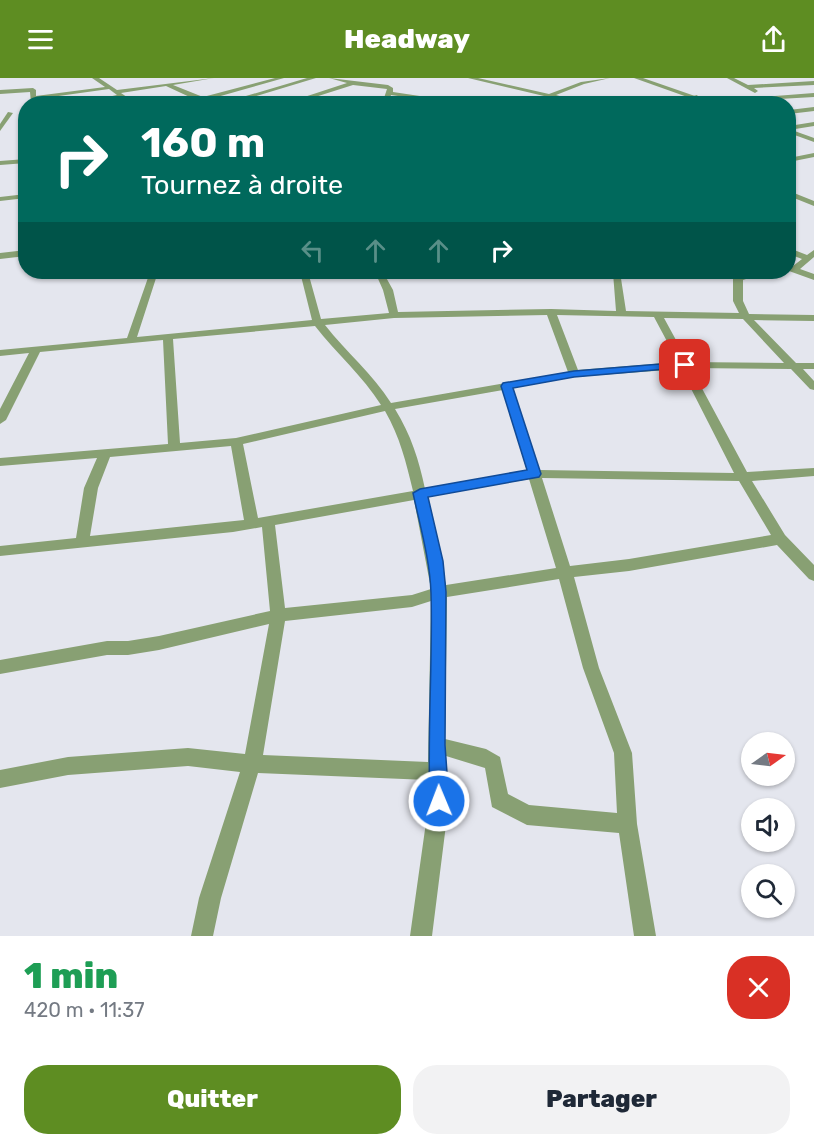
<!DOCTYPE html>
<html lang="fr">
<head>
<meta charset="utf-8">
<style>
	body { margin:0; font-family:Rubik,sans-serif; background:#f2f2f3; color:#1f2937; height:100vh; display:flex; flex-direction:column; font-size:22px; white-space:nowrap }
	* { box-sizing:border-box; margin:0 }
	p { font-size:20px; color:#747a83 }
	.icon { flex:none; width:33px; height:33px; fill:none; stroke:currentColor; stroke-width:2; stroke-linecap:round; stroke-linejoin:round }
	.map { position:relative; height:858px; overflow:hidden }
	.sheet { display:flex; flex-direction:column; background:#fff; flex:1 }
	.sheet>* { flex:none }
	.top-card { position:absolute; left:18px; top:18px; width:778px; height:183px; border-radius:24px; box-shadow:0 2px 4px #0004; background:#00695c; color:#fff; overflow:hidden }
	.needle { width:39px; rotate:76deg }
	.tools { position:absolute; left:741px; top:654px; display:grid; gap:12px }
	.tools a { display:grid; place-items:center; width:54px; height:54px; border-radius:50%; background:#fff; box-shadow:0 2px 4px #0004; font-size:30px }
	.pin { position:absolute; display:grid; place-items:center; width:51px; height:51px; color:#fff; margin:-26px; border-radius:12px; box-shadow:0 3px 9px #0006 }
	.me { position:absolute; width:66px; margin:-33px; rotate:359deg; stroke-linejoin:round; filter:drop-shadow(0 0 4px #0008) }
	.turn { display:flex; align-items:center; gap:21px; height:126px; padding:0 24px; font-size:27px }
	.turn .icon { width:78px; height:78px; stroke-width:2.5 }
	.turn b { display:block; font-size:42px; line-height:51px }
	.lanes { display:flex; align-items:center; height:57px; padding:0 24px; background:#0003; justify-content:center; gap:30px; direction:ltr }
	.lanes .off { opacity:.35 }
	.round { display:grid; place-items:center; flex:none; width:63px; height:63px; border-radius:24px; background:#f2f2f3 }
	.headline { display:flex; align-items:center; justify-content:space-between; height:102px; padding:0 24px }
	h1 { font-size:36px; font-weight:800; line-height:45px; color:#1e9e55 }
	.cta { display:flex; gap:12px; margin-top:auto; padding:12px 24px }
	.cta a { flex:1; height:69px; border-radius:24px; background:#5e8d22; color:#fff; font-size:24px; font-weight:800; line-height:69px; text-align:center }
	.cta a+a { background:#f2f2f3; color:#1f2937 }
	header { display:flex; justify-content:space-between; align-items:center; height:78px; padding:0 24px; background:#5e8d22; color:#fff; font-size:27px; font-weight:800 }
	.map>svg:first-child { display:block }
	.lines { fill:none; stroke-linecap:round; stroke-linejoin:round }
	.minor { fill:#88a073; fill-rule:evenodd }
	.tertiary { fill:#88a073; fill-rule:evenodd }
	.route { fill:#1a73e8; stroke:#114b97; stroke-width:1.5 }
</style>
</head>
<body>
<header><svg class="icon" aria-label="menu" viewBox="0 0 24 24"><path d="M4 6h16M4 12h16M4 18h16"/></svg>Headway<svg class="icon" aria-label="share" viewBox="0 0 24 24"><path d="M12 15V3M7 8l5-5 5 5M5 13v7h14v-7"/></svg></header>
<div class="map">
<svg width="814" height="858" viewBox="0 0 814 858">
	<rect width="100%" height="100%" fill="#e4e6ee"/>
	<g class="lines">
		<!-- minor -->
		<g class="minor">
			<polygon points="92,0 99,0 117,12 214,0 173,7 203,19 275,0 284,0 203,23 194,21 166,8 121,15 137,26 129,26 121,20 90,26 75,26 117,17 109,11 37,21 37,26 31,25 30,14 0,16 0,12 33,10 36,12 36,18 105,9"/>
			<polygon points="307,0 316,0 230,26 219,26"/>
			<polygon points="329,0 388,7 393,10 393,14 473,26 454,26 391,17 388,26 382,26 387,11 353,7 293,26 283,26 347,5"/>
			<path d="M468,0H478L549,16L581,4L610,0L584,6L556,17L589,26C576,26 560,19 549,20C541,21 535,26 525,26L544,18Z"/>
			<polygon points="727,0 734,0 748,7 814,3 814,7 754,10 758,13 755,15"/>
			<polygon points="814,15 814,19 709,25 712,23"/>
			<polygon points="697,17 699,20 676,26 664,26"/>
			<polygon points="814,29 814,33 789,36 789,32"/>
			<polygon points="8,34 13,35 0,53 0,46"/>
			<polygon points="814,44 814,48 789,52 789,48"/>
			<polygon points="814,75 814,79 789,84 789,80"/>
			<polygon points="26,81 26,85 0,87 0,83"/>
			<polygon points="789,113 814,123 814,128 789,118"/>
			<polygon points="26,116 26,120 0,123 0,119"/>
			<polygon points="789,170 807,177 814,172 814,179 800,191 814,196 814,202 789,193 789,187 793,188 802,181 789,176"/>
			<polygon points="26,172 26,178 0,181 0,175"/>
			<path d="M150,194H158L137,259L312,242L300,194H308L321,241L389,235L383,212L375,194H383L393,212L398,234L551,231L616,233L613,195L620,194L626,233L739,235L733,223V201L751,194H762L761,196L743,202V223L749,236L814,237V243L754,242L796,285H814V291H803L814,303V312L810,311L791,291L691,290L747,394L814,390V398L752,403L785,457L814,487V503L809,501L777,467L629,493L574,499L599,590L632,675L637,746L656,858H634L619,755L527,747L492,729L485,690L446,678L449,723L432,858H410L429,723L428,702L258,695L221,820L213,858H191L199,820L240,694L188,688L68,697L0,710V692L68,679L188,670L245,676L269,546L159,572L128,577H107L0,596V582L107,563H128L159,558L270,533L262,449L233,454L0,478V468L76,460L84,410L97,380L0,388V380L168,366L163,262L40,274L6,342L0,346V331L29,275L0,278V272L127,260ZM547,237L568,294L391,325C373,296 346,274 325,247L394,240ZM557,237L654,239L678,284L578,292ZM664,240L743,241L784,285L688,284ZM315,248C336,275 363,298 381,327L236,360L180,365L173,261ZM681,291L734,395L539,392L513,310L574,299ZM503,312L527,393L425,411C419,382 411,357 395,331ZM385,333C400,359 406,384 413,413L258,440L243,366ZM231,368L244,442L90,458L98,410L110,379ZM542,400L739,403L771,457L629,481L570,488ZM529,401L556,490L446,507L427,419ZM414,422L431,511L412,517L285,530L275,447ZM559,501L583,590L614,675L617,735L529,727L508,716L500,679L486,671L445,661L447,519ZM431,523L428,684L263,677L285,543L412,529Z"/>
		</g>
		<!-- tertiary -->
		<g class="tertiary">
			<polygon points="634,0 643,0 718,26 707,26"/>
			<polygon points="789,51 814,60 814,64 789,55"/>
		</g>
	</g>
	<!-- route -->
	<path class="route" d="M685,284L691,287L689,289L574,299L513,310L541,396L539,399L428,419L443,483L446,514L445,667L449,723L446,730L439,733L432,730L430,723C427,654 433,585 431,515C430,482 420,448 413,415L420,411L527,392L501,308L503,305L574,293Z"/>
</svg>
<div class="tools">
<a><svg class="needle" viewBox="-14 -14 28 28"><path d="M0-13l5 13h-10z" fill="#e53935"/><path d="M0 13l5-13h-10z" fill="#747a83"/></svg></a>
<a><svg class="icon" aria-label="sound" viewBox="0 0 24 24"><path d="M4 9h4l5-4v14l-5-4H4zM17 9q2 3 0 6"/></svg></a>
<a><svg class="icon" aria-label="search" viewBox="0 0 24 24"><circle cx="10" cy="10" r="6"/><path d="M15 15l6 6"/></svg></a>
</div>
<div class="pin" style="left:685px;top:287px;background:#d93025"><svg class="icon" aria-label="arrive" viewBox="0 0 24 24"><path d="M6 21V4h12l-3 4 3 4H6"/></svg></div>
<svg class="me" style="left:439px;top:723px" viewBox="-20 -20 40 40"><circle r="17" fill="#1a73e8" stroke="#fff" stroke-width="3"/><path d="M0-11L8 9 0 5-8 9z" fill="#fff"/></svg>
<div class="top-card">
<div class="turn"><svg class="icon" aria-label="right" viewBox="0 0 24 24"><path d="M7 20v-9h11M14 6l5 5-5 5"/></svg><div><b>160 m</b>Tournez à droite</div></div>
<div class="lanes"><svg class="icon off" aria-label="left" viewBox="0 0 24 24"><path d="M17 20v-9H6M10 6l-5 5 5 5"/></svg><svg class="icon off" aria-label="ahead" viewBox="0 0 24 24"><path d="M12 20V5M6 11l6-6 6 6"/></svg><svg class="icon off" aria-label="ahead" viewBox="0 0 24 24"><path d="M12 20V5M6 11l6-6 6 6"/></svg><svg class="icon" aria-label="right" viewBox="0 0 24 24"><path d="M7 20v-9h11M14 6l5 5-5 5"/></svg></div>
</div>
</div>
<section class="sheet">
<div class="headline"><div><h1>1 min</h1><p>420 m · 11:37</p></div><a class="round" style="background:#d93025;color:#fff"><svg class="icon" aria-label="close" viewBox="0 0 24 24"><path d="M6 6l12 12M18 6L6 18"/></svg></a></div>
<div class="cta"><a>Quitter</a><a>Partager</a></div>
</section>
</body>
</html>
